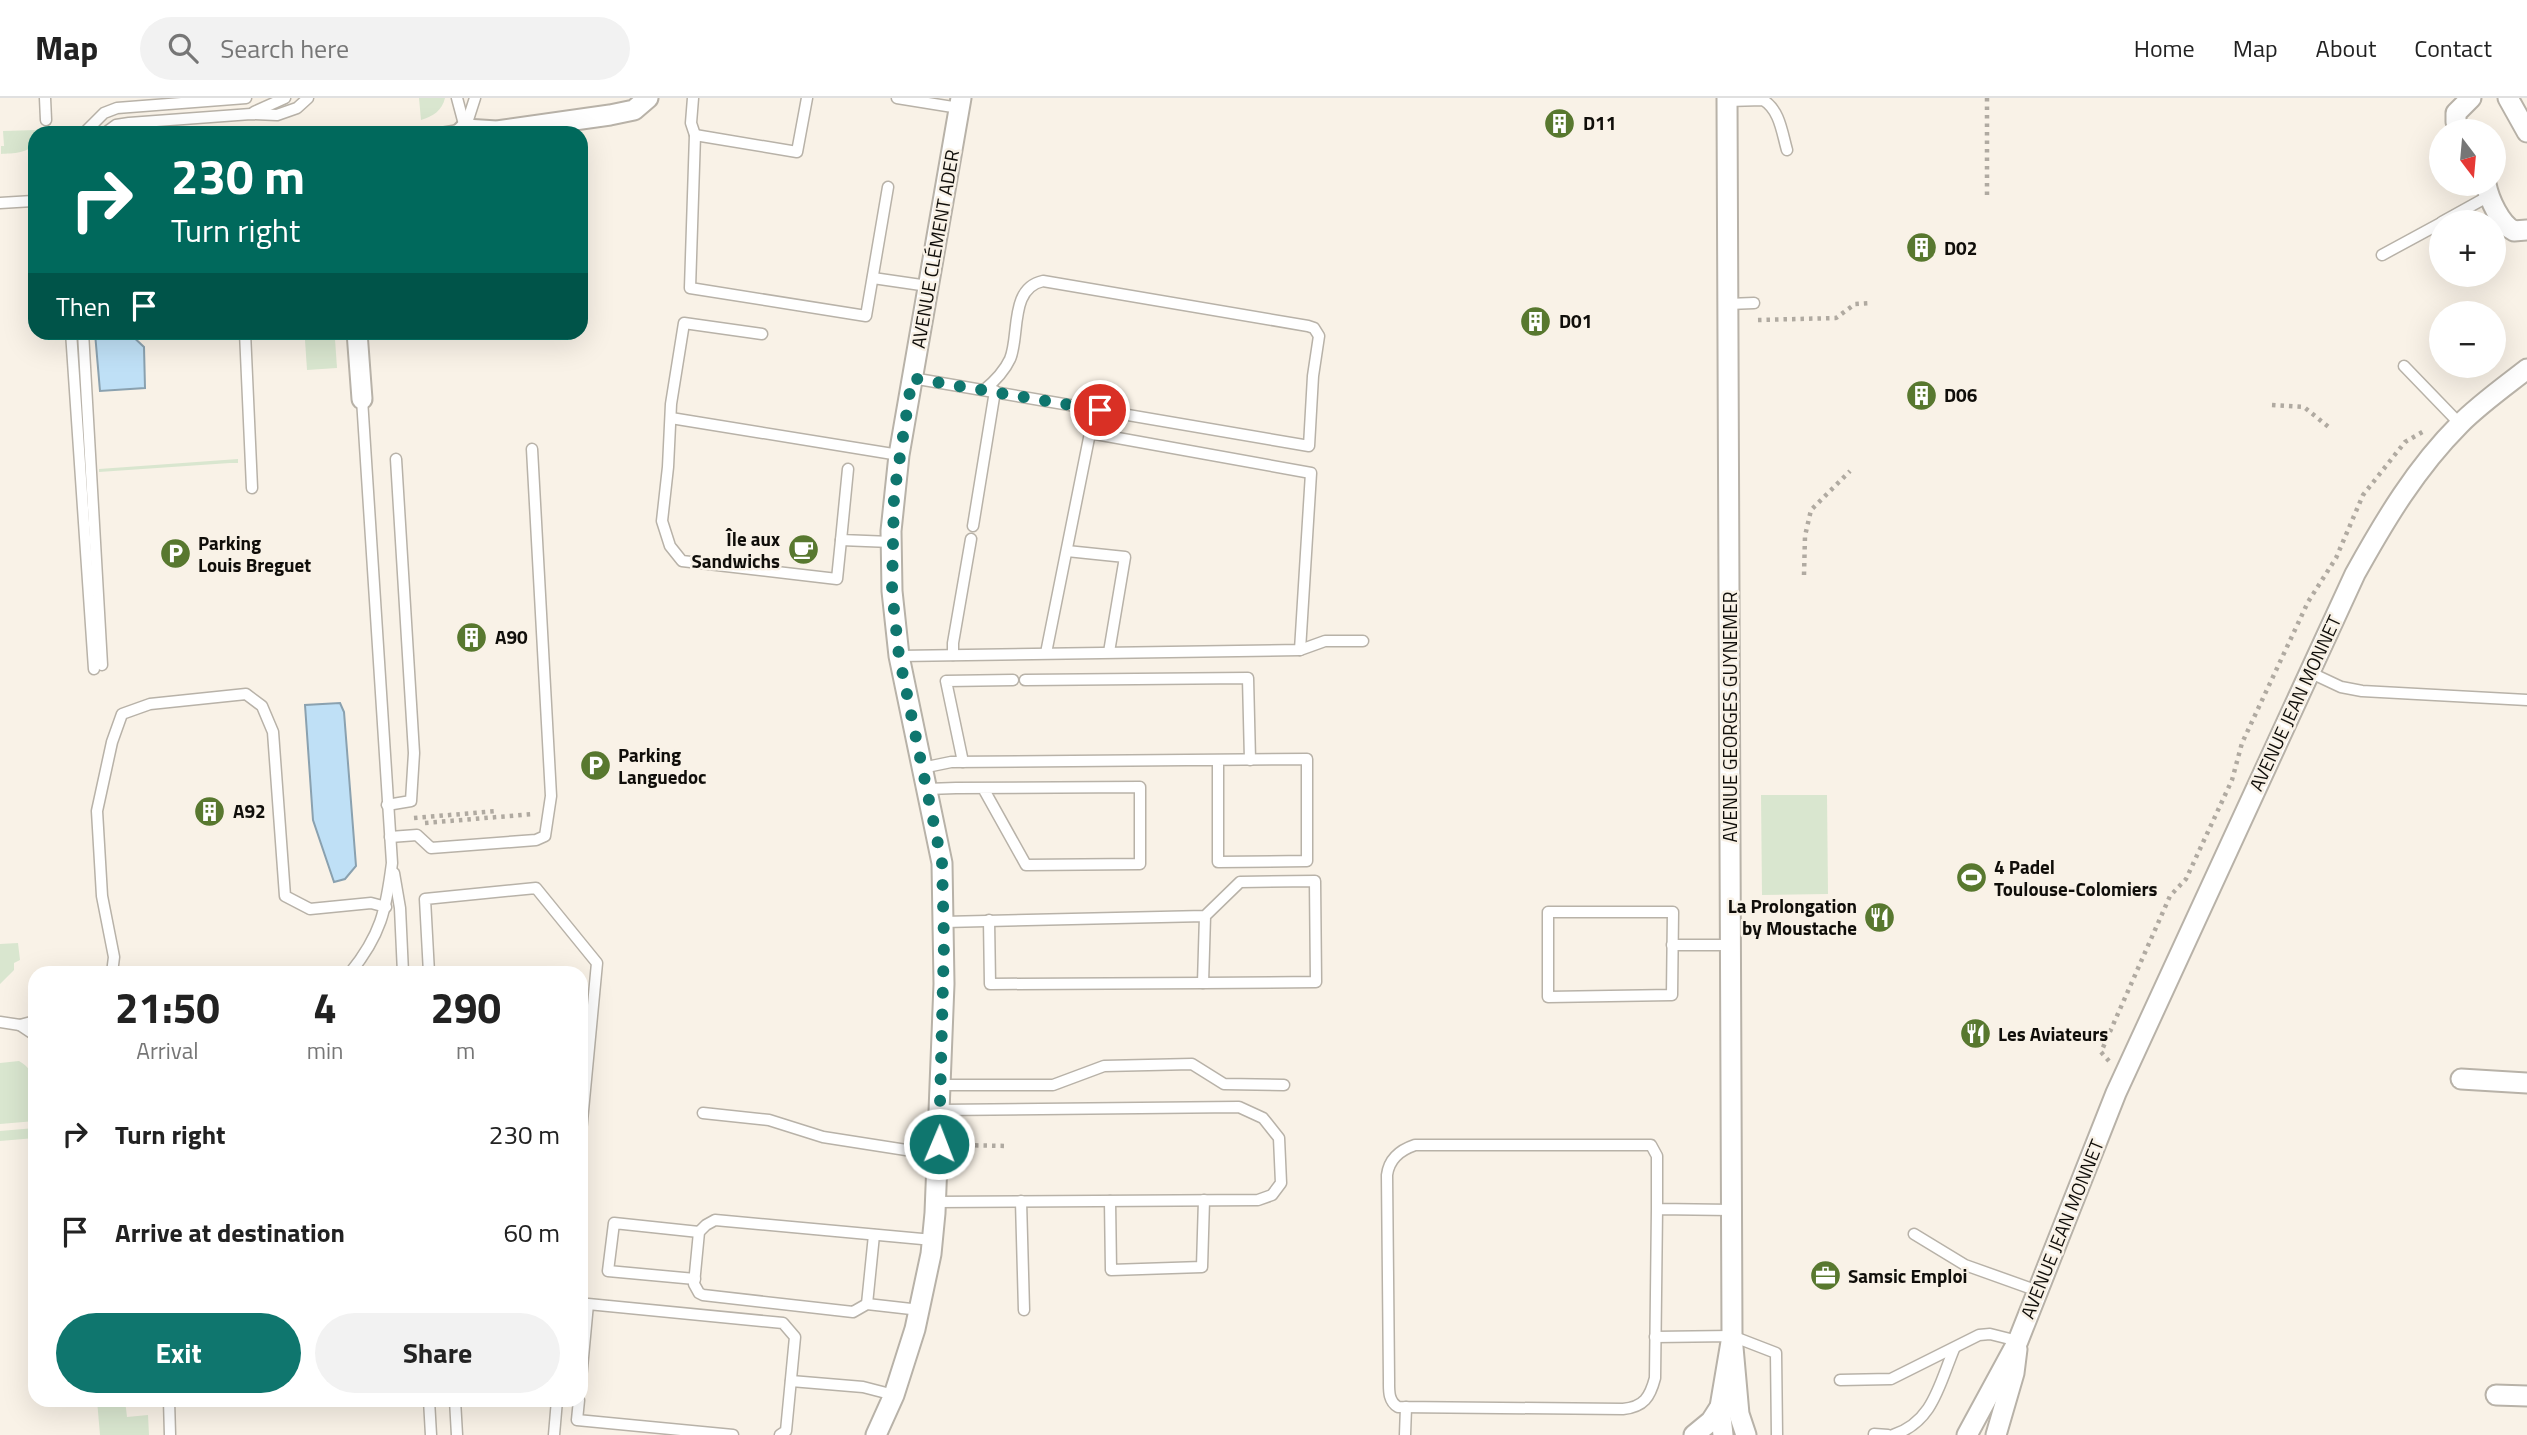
<!DOCTYPE html>
<html lang="en">
<head>
<meta charset="utf-8">
<style>
	body { margin:0; font-family:"Titillium Web",sans-serif; background:#f2f2f2; color:#222; height:100vh; display:flex; flex-direction:column; font-size:26px; white-space:nowrap }
	* { box-sizing:border-box; margin:0 }
	p { font-size:23px; color:#767676 }
	.icon { flex:none; width:38px; height:38px; fill:none; stroke:currentColor; stroke-width:2; stroke-linecap:round; stroke-linejoin:round }
	.map { position:relative; flex:1; overflow:hidden }
	.side { position:absolute; left:28px; top:868px; width:560px; height:441px; display:flex; flex-direction:column; background:#fff; border-radius:21px; box-shadow:0 7px 28px #0002 }
	.side>* { flex:none }
	.hud { position:absolute; left:28px; top:28px; width:560px; height:214px; border-radius:21px; box-shadow:0 7px 28px #0002; background:#00695c; color:#fff; overflow:hidden }
	.needle { width:46px; rotate:164deg }
	.controls { position:absolute; left:2429px; top:21px; display:grid; gap:14px }
	.controls a { display:grid; place-items:center; width:77px; height:77px; border-radius:50%; background:#fff; box-shadow:0 7px 28px #0002; font-size:35px }
	.pin { position:absolute; display:grid; place-items:center; width:60px; height:60px; color:#fff; margin:-30px; border:4px solid #fff; border-radius:50%; box-shadow:0 2px 7px #0007 }
	.me { position:absolute; width:77px; margin:-38px; rotate:1deg; stroke-linejoin:round; filter:drop-shadow(0 0 5px #0008) }
	.turn { display:flex; align-items:center; gap:24px; height:147px; padding:0 28px; font-size:32px }
	.turn .icon { width:91px; height:91px; stroke-width:2.5 }
	.turn b { display:block; font-size:49px; line-height:60px }
	.then { display:flex; align-items:center; height:66px; padding:0 28px; background:#0003; gap:14px; font-size:26px }
	.eta { display:flex; justify-content:space-evenly; align-items:center; height:119px; text-align:center }
	.eta b { font-size:42px; font-weight:700; line-height:49px }
	.button { display:flex; gap:14px; margin-top:auto; padding:14px 28px }
	.button a { flex:1; height:80px; border-radius:42px; background:#0f766e; color:#fff; font-size:28px; font-weight:700; line-height:80px; text-align:center }
	.button a+a { background:#f2f2f2; color:#222 }
	ul { padding:0; list-style:none }
	li { display:flex; align-items:center; gap:21px; height:98px; padding:0 28px }
	li div { flex:1 }
	li b { display:block; font-size:26px }
	li em { font-style:normal }
	header { display:flex; align-items:center; gap:42px; box-sizing:border-box; height:98px; padding:0 35px; background:#fff; border-bottom:2px solid #e0e0e0 }
	header strong { font-size:33px }
	nav { display:flex; gap:38px; margin-inline-start:auto; font-size:24px }
	.search { width:490px; height:63px; background:#f2f2f2; display:flex; align-items:center; gap:18px; box-sizing:border-box; padding:0 24px; border-radius:38px; color:#767676; font-size:26px }
	.map>svg:first-child { display:block }
	.green { fill:#d9e6cf }
	.water { fill:#bfe0f6; stroke:#8aa1af; stroke-width:2 }
	.lines { fill:none; stroke-linecap:round; stroke-linejoin:round }
	.service-casing { stroke:#b8b2a8; stroke-width:13 }
	.minor-casing { stroke:#b8b2a8; stroke-width:23 }
	.path { stroke:#b0aaa1; stroke-width:4.5; stroke-dasharray:3.5 5; stroke-linecap:butt }
	.service { stroke:#fff; stroke-width:10 }
	.minor { stroke:#fff; stroke-width:19 }
	.route { stroke:#0f766e; stroke-width:12; stroke-dasharray:0 21.6 }
	.labels { text-anchor:middle; stroke-width:5; stroke-linejoin:round; paint-order:stroke }
	.poi-label { font-size:19px; font-weight:bold; fill:#100e0a; stroke:#f9f2e7; text-anchor:start }
	.street-label { font-size:19px; fill:#100e0a; stroke:#f9f2e7 }
</style>
</head>
<body>
<header>
<strong>Map</strong>
<div class="search"><svg class="icon" aria-label="search" viewBox="0 0 24 24"><circle cx="10" cy="10" r="6"/><path d="M15 15l6 6"/></svg>Search here</div>
<nav><a>Home</a><a>Map</a><a>About</a><a>Contact</a></nav>
</header>
<div class="map">
<svg width="2527" height="1337" viewBox="0 0 2527 1337">
	<rect width="100%" height="100%" fill="#f9f2e7"/>
	<!-- green -->
	<g class="green">
		<path d="M419,0H445C442,13 433,18 421,22Z"/>
		<path d="M37,32C35,35 36,39 35,43C31,56 12,55 1,56V48H4L3,33Z"/>
		<polygon points="335,241 337,270 307,272 305,242"/>
		<polygon points="238,361 238,365 230,365 99,374 99,371"/>
		<polygon points="1761,697 1827,697 1828,796 1762,797"/>
		<polygon points="18,845 20,862 14,865 14,872 0,886 0,846"/>
		<path d="M19,963C41,975 35,1001 35,1023L0,1026V965Z"/>
		<polygon points="35,1030 35,1040 0,1043 0,1033"/>
		<polygon points="97,1302 125,1302 127,1319 148,1317 149,1337 100,1337"/>
	</g>
	<!-- water -->
	<g class="water">
		<polygon points="95,235 129,235 144,249 145,290 100,293"/>
		<polygon points="340,605 344,614 356,768 345,781 334,784 313,722 305,607"/>
	</g>
	<g class="lines">
		<defs>
			<g id="service">
				<polyline points="45,0 46,22"/>
				<polyline points="457,0 465,30"/>
				<polyline points="693,0 691,25 695,37"/>
				<polyline points="807,0 797,54 695,37 690,190 866,218 888,89"/>
				<polyline points="897,0 959,10"/>
				<path d="M1727,3L1763,2C1780,12 1782,35 1787,52"/>
				<polyline points="254,14 285,0"/>
				<polyline points="465,31 475,0"/>
				<polyline points="84,35 104,15 117,10 246,0"/>
				<polyline points="105,35 116,27 129,25 251,16 277,17 297,10 308,0"/>
				<polyline points="441,35 465,31"/>
				<polyline points="0,105 33,103 35,99"/>
				<polyline points="2442,124 2489,98"/>
				<polyline points="2382,157 2441,125"/>
				<polyline points="873,180 928,188"/>
				<polyline points="1728,206 1754,205"/>
				<polyline points="71,234 94,571"/>
				<polyline points="83,234 102,567"/>
				<polyline points="245,234 252,390"/>
				<polyline points="762,236 684,225 671,306 668,369 662,423 670,448 682,463 837,481 841,442"/>
				<polyline points="2404,268 2460,326"/>
				<path d="M912,280L1309,348L1313,278L1319,238L1314,230L1308,228L1043,183C1009,190 1020,238 1010,261C1004,274 995,283 984,292"/>
				<polyline points="671,320 899,357"/>
				<polyline points="848,371 841,442 891,444"/>
				<polyline points="973,428 995,293"/>
				<polyline points="1067,453 1125,459 1109,554"/>
				<polyline points="1046,555 1090,335 1311,375 1300,552"/>
				<polyline points="953,557 953,545 971,441"/>
				<polyline points="899,558 1300,552 1325,543 1363,543"/>
				<polyline points="2309,574 2341,589 2362,593 2527,602"/>
				<polyline points="1025,582 1248,580 1250,662"/>
				<polyline points="963,664 946,583 1013,582"/>
				<polyline points="922,670 951,664 1307,661 1307,763 1218,764 1218,662"/>
				<polyline points="927,691 956,690 1140,689 1140,766 1026,767 983,690"/>
				<polyline points="387,707 411,703 414,655 396,361"/>
				<polyline points="390,739 417,737 431,750 536,742 545,738 551,698 532,351"/>
				<polyline points="394,775 400,810 403,875"/>
				<polygon points="1548,814 1673,814 1672,897 1548,899"/>
				<polyline points="989,822 990,886 1203,885"/>
				<polyline points="944,824 1205,818 1203,885 1316,884 1315,783 1240,784 1205,818"/>
				<polyline points="1672,847 1731,847"/>
				<polyline points="112,875 114,859 102,798 97,713 112,644 122,616 150,606 246,596 262,608 273,634 285,798 310,811 371,805 386,809"/>
				<path d="M350,875C381,837 386,812 392,765L362,301"/>
				<polyline points="429,875 425,801 536,790 597,865 581,1034"/>
				<polyline points="0,924 20,927 35,923"/>
				<polyline points="20,927 35,937"/>
				<polyline points="941,987 1053,987 1104,968 1192,966 1224,986 1284,987"/>
				<polyline points="703,1015 769,1022 823,1039 938,1057"/>
				<polyline points="1021,1103 1024,1212"/>
				<polyline points="1110,1103 1111,1172 1202,1169 1204,1102"/>
				<polyline points="936,1104 1258,1102 1272,1097 1281,1085 1279,1040 1263,1020 1239,1009 940,1012"/>
				<path d="M1657,1111V1058L1651,1047H1415C1400,1052 1389,1061 1387,1077L1389,1282C1389,1292 1388,1303 1398,1309L1623,1311C1644,1309 1650,1299 1655,1280L1657,1111L1732,1112"/>
				<polyline points="1914,1136 1965,1167 2038,1193"/>
				<polyline points="695,1181 608,1173 614,1125 699,1134"/>
				<polyline points="867,1206 874,1137"/>
				<polyline points="920,1212 867,1206 853,1214 703,1197 699,1195 694,1186 699,1134 706,1127 715,1122 933,1142"/>
				<polyline points="1655,1239 1732,1238 1776,1255 1777,1337"/>
				<polyline points="581,1281 588,1206 783,1225 795,1239 786,1333 780,1337"/>
				<polyline points="1840,1282 1891,1281 1979,1237 1990,1236 2018,1243"/>
				<polyline points="791,1283 863,1289 894,1297"/>
				<polyline points="169,1302 170,1337"/>
				<polyline points="429,1302 431,1337"/>
				<polyline points="455,1302 457,1337"/>
				<polyline points="579,1302 577,1322 733,1337"/>
				<polyline points="1874,1336 1888,1337"/>
				<polyline points="554,1337 557,1302"/>
				<polyline points="1405,1337 1406,1309"/>
				<path d="M1893,1337C1933,1324 1939,1287 1954,1251"/>
			</g>
			<g id="minor">
				<polyline points="1727,0 1732,1238"/>
				<polyline points="2508,0 2527,34"/>
				<polyline points="2460,33 2456,24 2456,15 2471,0"/>
				<polyline points="461,35 465,31 497,33 610,17 634,12 648,0"/>
				<path d="M2486,86C2489,101 2500,126 2514,133L2527,132"/>
				<polyline points="357,234 362,301"/>
				<polyline points="2461,981 2527,985"/>
				<polyline points="2496,1297 2527,1298"/>
				<polyline points="1720,1309 1723,1337"/>
				<polyline points="876,1337 894,1297 915,1231 931,1156 935,1115 944,886 942,765 899,558 892,493 891,433 899,357 961,0"/>
				<polyline points="1694,1337 1711,1323 1720,1309 1732,1238 1739,1316 1746,1337"/>
				<path d="M1967,1337L2018,1243L2116,995L2355,476C2385,422 2416,370 2460,326C2480,306 2504,289 2527,271"/>
				<polyline points="1996,1337 2014,1275 2017,1251"/>
			</g>
		</defs>
		<!-- service casing -->
		<use href="#service" class="service-casing"/>
		<!-- minor casing -->
		<use href="#minor" class="minor-casing"/>
		<!-- path -->
		<g class="path">
			<polyline points="1987,0 1987,101"/>
			<polyline points="1758,222 1836,220 1855,206 1871,205"/>
			<polyline points="2272,307 2304,309 2331,331"/>
			<polyline points="1804,477 1805,438 1811,412 1850,373"/>
			<polyline points="414,720 497,713"/>
			<polyline points="425,725 534,716"/>
			<polyline points="2109,963 2101,954 2170,798 2186,781 2232,682 2242,645 2308,504 2336,460 2363,397 2405,344 2424,333"/>
			<polyline points="958,1047 1009,1048"/>
		</g>
		<!-- service -->
		<use href="#service" class="service"/>
		<!-- minor -->
		<use href="#minor" class="minor"/>
	</g>
	<g class="lines">
		<!-- route -->
		<polyline class="route" points="939,1046 944,844 942,765 899,558 892,493 894,397 912,280 1100,312"/>
	</g>
	<!-- icons -->
	<defs>
		<symbol id="building-disc" viewBox="-11 -11 22 22"><circle r="9.5" fill="#58782f" stroke="#f9f2e7"/><path d="M-4-6H4V6H1V3H-1V6H-4ZM-2.5-4.3h1.7v1.8h-1.7ZM.8-4.3h1.7v1.8H.8ZM-2.5-1h1.7V.8h-1.7ZM.8-1h1.7V.8H.8Z" fill="#fff"/></symbol>
		<symbol id="cafe-disc" viewBox="-11 -11 22 22"><circle r="9.5" fill="#58782f" stroke="#f9f2e7"/><path d="M-5.5-4.5H6V0H3Q3 3.5 0 3.5H-2.5Q-5.5 3.5-5.5 0ZM3-3.2v2h1.7v-2ZM-6 4.5H4V6H-6Z" fill="#fff"/></symbol>
		<symbol id="parking-disc" viewBox="-11 -11 22 22"><circle r="9.5" fill="#58782f" stroke="#f9f2e7"/><path d="M-3.5-5.5H1a3.5 3.5 0 0 1 0 7H-1V5.5H-3.5ZM-1-3.4V-.6H.8a1.4 1.4 0 0 0 0-2.8Z" fill="#fff"/></symbol>
		<symbol id="stadium-disc" viewBox="-11 -11 22 22"><circle r="9.5" fill="#58782f" stroke="#f9f2e7"/><path d="M0-5a6.5 5 0 1 0 0 10a6.5 5 0 1 0 0-10ZM-3.5-1.8h7v3.6h-7Z" fill="#fff"/></symbol>
		<symbol id="restaurant-disc" viewBox="-11 -11 22 22"><circle r="9.5" fill="#58782f" stroke="#f9f2e7"/><path d="M-5-6h1v4h1v-4h1v4h1v-4h1v5L-1.5 .5V6h-2V.5L-5-1ZM5-6V6H3V1.5H1.5Q1.5-4 5-6Z" fill="#fff"/></symbol>
		<symbol id="office-disc" viewBox="-11 -11 22 22"><circle r="9.5" fill="#58782f" stroke="#f9f2e7"/><path d="M-6-3h4V-5.5h4V-3h4V5H-6ZM-1-4.5V-3h2v-1.5ZM-6 0V1H6V0Z" fill="#fff"/></symbol>
	</defs>
	<g fill-rule="evenodd">
		<use href="#building-disc" x="1542" y="8" width="35" height="35"/>
		<use href="#building-disc" x="1904" y="132" width="35" height="35"/>
		<use href="#building-disc" x="1518" y="206" width="35" height="35"/>
		<use href="#building-disc" x="1904" y="280" width="35" height="35"/>
		<use href="#cafe-disc" x="786" y="434" width="35" height="35"/>
		<use href="#parking-disc" x="158" y="438" width="35" height="35"/>
		<use href="#building-disc" x="454" y="522" width="35" height="35"/>
		<use href="#parking-disc" x="578" y="650" width="35" height="35"/>
		<use href="#building-disc" x="192" y="696" width="35" height="35"/>
		<use href="#stadium-disc" x="1954" y="762" width="35" height="35"/>
		<use href="#restaurant-disc" x="1862" y="802" width="35" height="35"/>
		<use href="#restaurant-disc" x="1958" y="918" width="35" height="35"/>
		<use href="#office-disc" x="1808" y="1160" width="35" height="35"/>
	</g>
	<g class="labels">
		<!-- poi labels -->
		<g class="poi-label">
			<text x="1583" y="32">D11</text>
			<text x="1944" y="157">D02</text>
			<text x="1559" y="230">D01</text>
			<text x="1944" y="304">D06</text>
			<text x="780" y="448" text-anchor="end">Île aux<tspan x="780" dy="22">Sandwichs</tspan></text>
			<text x="198" y="452">Parking<tspan x="198" dy="22">Louis Breguet</tspan></text>
			<text x="495" y="546">A90</text>
			<text x="618" y="664">Parking<tspan x="618" dy="22">Languedoc</tspan></text>
			<text x="233" y="720">A92</text>
			<text x="1994" y="776">4 Padel<tspan x="1994" dy="22">Toulouse-Colomiers</tspan></text>
			<text x="1857" y="815" text-anchor="end">La Prolongation<tspan x="1857" dy="22">by Moustache</tspan></text>
			<text x="1998" y="943">Les Aviateurs</text>
			<text x="1848" y="1185">Samsic Emploi</text>
		</g>
		<!-- street labels -->
		<g class="street-label">
			<text transform="translate(935 151) rotate(-80)" y="7">AVENUE CLÉMENT ADER</text>
			<text transform="translate(2295 605) rotate(-65)" y="7">AVENUE JEAN MONNET</text>
			<text transform="translate(1730 619) rotate(-90)" y="7">AVENUE GEORGES GUYNEMER</text>
			<text transform="translate(2062 1131) rotate(-68)" y="7">AVENUE JEAN MONNET</text>
		</g>
	</g>
</svg>
<div class="controls">
<a><svg class="needle" viewBox="-14 -14 28 28"><path d="M0-13l5 13h-10z" fill="#e53935"/><path d="M0 13l5-13h-10z" fill="#767676"/></svg></a>
<a>+</a>
<a>−</a>
</div>
<div class="pin" style="left:1100px;top:312px;background:#d93025"><svg class="icon" aria-label="arrive" viewBox="0 0 24 24"><path d="M6 21V4h12l-3 4 3 4H6"/></svg></div>
<svg class="me" style="left:939px;top:1046px" viewBox="-20 -20 40 40"><circle r="17" fill="#0f766e" stroke="#fff" stroke-width="3"/><path d="M0-11L8 9 0 5-8 9z" fill="#fff"/></svg>
<div class="hud">
<div class="turn"><svg class="icon" aria-label="right" viewBox="0 0 24 24"><path d="M7 20v-9h11M14 6l5 5-5 5"/></svg><div><b>230 m</b>Turn right</div></div>
<div class="then">Then<svg class="icon" aria-label="arrive" viewBox="0 0 24 24"><path d="M6 21V4h12l-3 4 3 4H6"/></svg></div>
</div>
<section class="side">
<div class="eta">
<div><b>21:50</b><p>Arrival</p></div>
<div><b>4</b><p>min</p></div>
<div><b>290</b><p>m</p></div>
</div>
<ul>
<li><svg class="icon" aria-label="right" viewBox="0 0 24 24"><path d="M7 20v-9h11M14 6l5 5-5 5"/></svg><div><b>Turn right</b></div><em>230 m</em></li>
<li><svg class="icon" aria-label="arrive" viewBox="0 0 24 24"><path d="M6 21V4h12l-3 4 3 4H6"/></svg><div><b>Arrive at destination</b></div><em>60 m</em></li>
</ul>
<div class="button"><a>Exit</a><a>Share</a></div>
</section>
</div>
</body>
</html>
